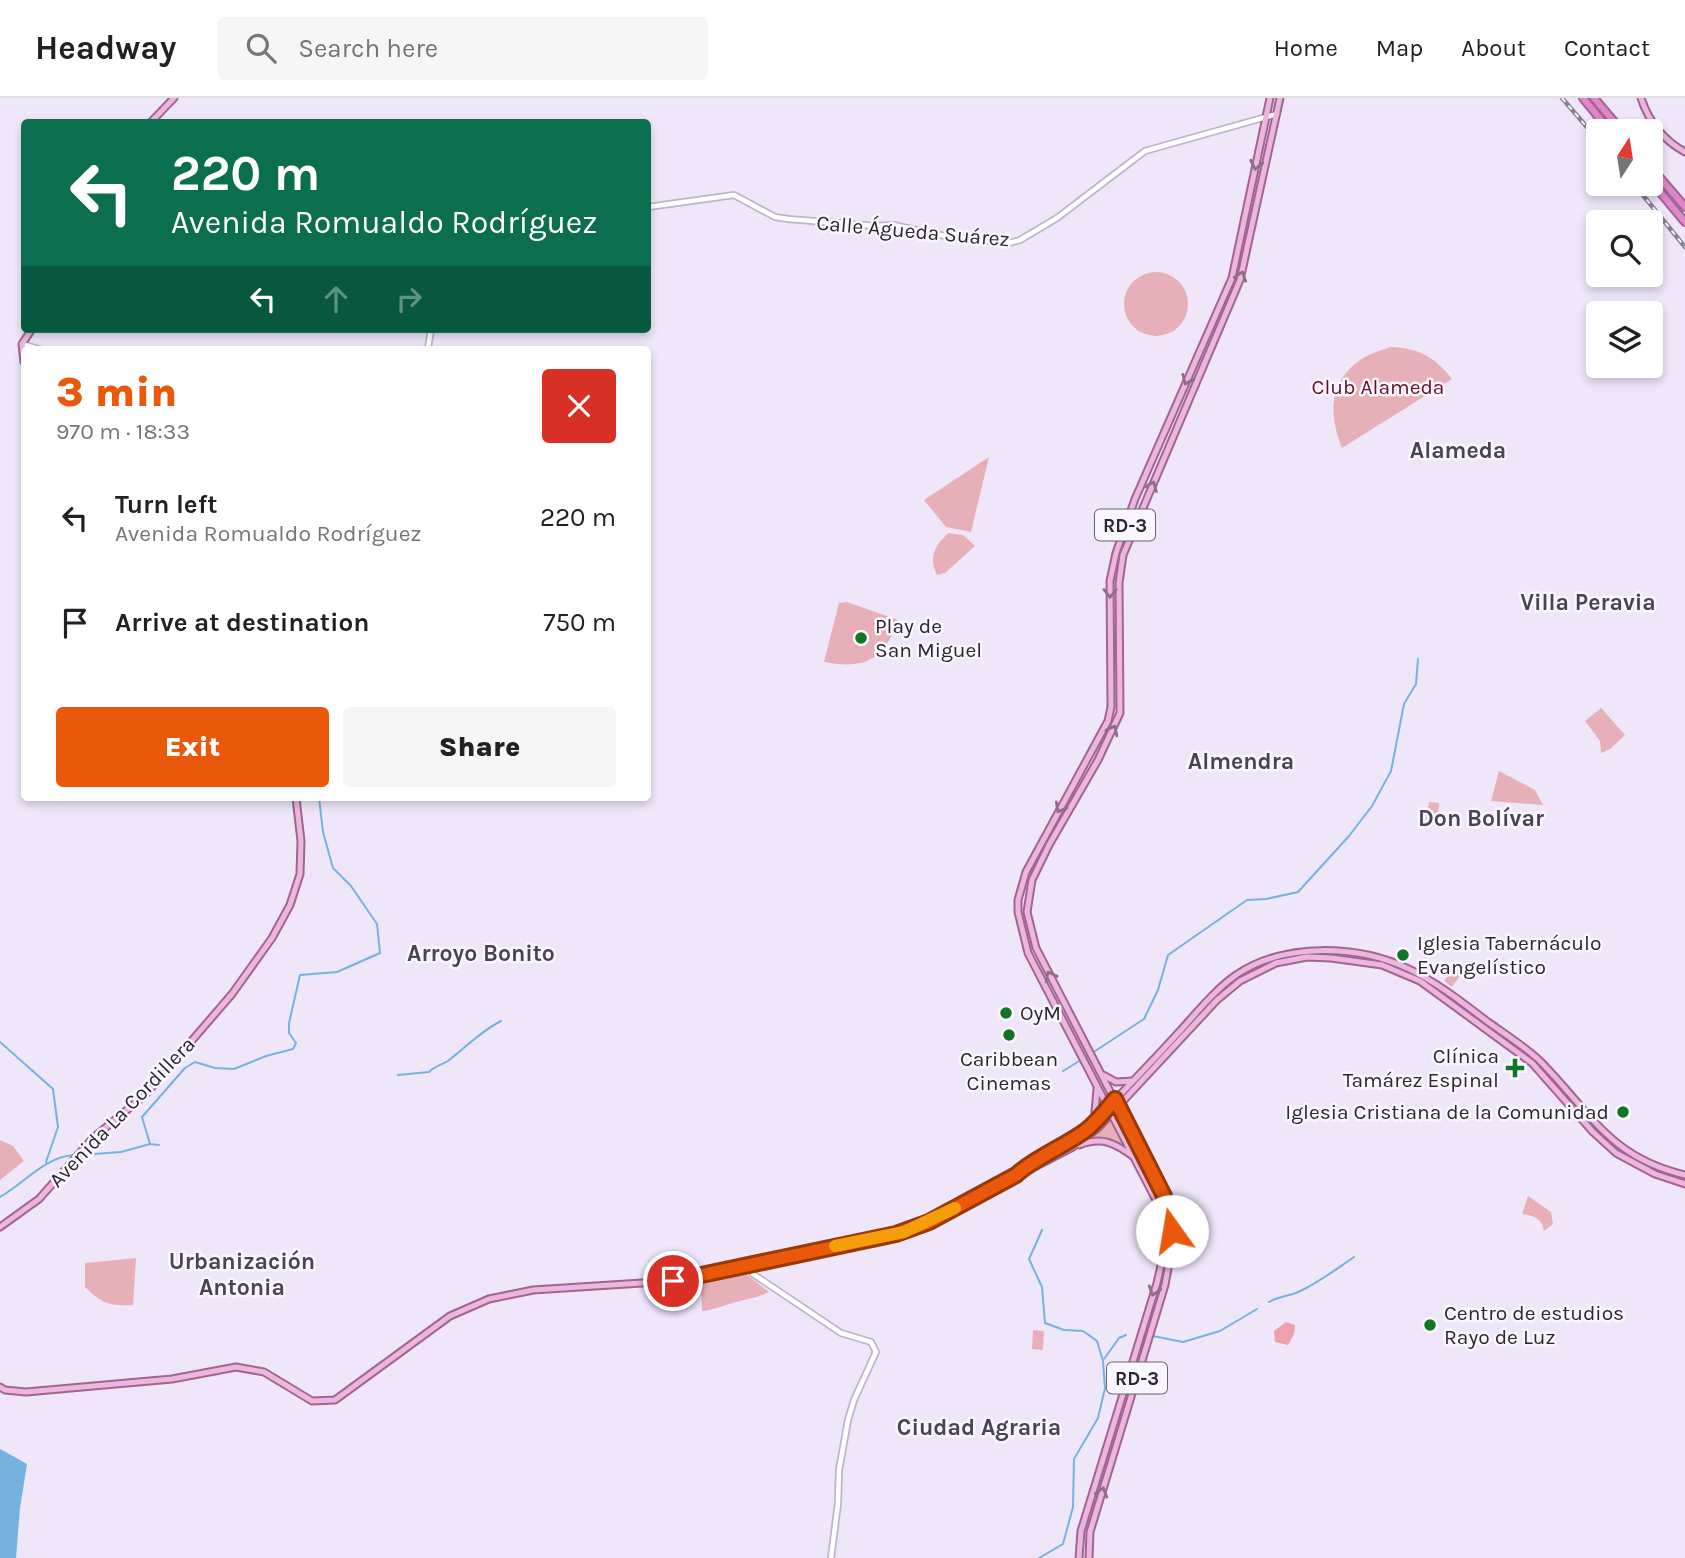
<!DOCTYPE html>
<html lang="en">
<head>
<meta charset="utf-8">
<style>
	body { margin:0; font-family:Karla,sans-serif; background:#f6f6f6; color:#202124; height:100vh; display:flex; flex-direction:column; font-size:26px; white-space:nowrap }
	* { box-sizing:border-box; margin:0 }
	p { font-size:23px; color:#757577 }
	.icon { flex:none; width:38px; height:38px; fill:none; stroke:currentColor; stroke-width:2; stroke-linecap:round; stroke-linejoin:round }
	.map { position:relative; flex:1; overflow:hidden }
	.sheet { position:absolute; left:21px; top:248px; width:630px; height:455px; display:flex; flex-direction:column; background:#fff; border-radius:7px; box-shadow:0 4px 10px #0003 }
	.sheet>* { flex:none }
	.top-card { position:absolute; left:21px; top:21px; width:630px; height:214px; border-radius:7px; box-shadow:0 4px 10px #0003; background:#0b6e4f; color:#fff; overflow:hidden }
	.needle { width:46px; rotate:12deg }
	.controls { position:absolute; left:1586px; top:21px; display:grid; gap:14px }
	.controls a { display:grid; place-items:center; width:77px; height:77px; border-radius:7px; background:#fff; box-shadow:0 4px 10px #0003; font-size:35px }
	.pin { position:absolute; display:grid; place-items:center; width:60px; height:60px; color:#fff; margin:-30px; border:4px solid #fff; border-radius:50%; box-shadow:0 2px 7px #0007 }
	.me { position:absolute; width:77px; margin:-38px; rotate:347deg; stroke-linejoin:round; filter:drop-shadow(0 0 5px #0008) }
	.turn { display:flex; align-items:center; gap:24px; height:147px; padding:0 35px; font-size:32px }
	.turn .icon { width:91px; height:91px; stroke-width:2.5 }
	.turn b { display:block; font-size:49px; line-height:60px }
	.lanes { display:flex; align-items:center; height:66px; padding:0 35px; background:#0003; justify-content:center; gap:35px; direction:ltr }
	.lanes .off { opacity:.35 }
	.round { display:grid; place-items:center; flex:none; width:74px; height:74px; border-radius:7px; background:#f6f6f6 }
	.head { display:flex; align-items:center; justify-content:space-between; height:119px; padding:0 35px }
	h1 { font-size:42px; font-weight:800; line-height:52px; color:#ea580c }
	.primary-button { display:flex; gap:14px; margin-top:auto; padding:14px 35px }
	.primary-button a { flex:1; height:80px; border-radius:7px; background:#ea580c; color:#fff; font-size:28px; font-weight:800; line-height:80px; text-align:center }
	.primary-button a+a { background:#f6f6f6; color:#202124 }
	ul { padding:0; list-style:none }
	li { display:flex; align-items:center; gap:21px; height:105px; padding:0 35px }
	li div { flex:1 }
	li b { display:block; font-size:26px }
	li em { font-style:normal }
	header { display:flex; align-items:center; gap:42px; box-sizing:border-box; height:98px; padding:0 35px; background:#fff; border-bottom:2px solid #e0e0e0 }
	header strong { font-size:33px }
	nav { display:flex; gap:38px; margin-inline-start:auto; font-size:24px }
	.search { width:490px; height:63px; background:#f6f6f6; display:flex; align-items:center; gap:18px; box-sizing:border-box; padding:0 24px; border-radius:7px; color:#757577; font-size:26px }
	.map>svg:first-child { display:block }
	.green { fill:#e7b0b8 }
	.forest { fill:#eca1ac }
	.water { fill:#75b2df }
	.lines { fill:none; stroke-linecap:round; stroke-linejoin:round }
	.stream { stroke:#75b2df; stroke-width:2 }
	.minor-casing { stroke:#beb5c8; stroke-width:8 }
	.major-casing { stroke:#a16593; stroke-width:9 }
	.highway-casing { stroke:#a16593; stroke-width:10 }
	.minor { stroke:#fff; stroke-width:4.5 }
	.major { stroke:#edb6df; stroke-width:5 }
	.highway { stroke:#e186c9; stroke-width:6 }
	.rail-casing { stroke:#87808e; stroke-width:4.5 }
	.rail { stroke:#faf6fe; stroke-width:2; stroke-dasharray:5; stroke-linecap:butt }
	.oneway { stroke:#8c6e87 }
	.route-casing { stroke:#983908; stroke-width:18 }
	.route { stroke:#ea580c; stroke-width:12 }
	.slow { stroke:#f59e0b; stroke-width:12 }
	.poi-dot { fill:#107425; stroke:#faf6fe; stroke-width:2.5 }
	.labels { text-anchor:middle; stroke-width:5; stroke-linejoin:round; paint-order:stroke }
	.shield { fill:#faf6fe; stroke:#69656d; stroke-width:2 }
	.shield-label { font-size:19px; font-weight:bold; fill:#2b272f }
	.street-label { font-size:21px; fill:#2b272f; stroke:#faf6fe }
	.park-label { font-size:21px; fill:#650c28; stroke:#faf6fe }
	.poi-label { font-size:21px; fill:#2b272f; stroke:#faf6fe; text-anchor:start }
	.neighbourhood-label { font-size:23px; font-weight:bold; fill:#4a4353; stroke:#faf6fe }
</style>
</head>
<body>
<header>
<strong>Headway</strong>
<div class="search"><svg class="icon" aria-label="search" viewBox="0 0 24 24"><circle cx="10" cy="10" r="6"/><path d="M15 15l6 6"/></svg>Search here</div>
<nav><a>Home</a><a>Map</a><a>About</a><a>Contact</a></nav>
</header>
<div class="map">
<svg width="1685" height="1460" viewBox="0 0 1685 1460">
	<rect width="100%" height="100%" fill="#efe6fa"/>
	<!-- green -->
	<g class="green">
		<circle cx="1156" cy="206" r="32"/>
		<path d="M1390,249C1418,250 1434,258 1452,281L1342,350C1329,317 1328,285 1360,262C1368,256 1380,253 1390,249Z"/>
		<polygon points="989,359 971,434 946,429 924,402"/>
		<path d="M949,435L963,437L975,448L945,475L937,477C928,460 935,446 949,435Z"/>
		<path d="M847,504L898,522C885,561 865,572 824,564L839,505Z"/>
		<polygon points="1601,610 1625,637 1610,651 1601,655 1600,643 1585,623"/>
		<polygon points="1499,673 1535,692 1543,707 1491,703"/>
		<polygon points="1429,704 1439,705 1437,724 1426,722"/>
		<polygon points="1456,867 1464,872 1452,889 1444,883"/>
		<polygon points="1111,1020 1129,1053 1108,1041 1089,1041"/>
		<polygon points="0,1042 13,1048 24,1063 0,1082"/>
		<path d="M1528,1098L1551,1114L1553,1126L1544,1133C1542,1120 1534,1118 1522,1116Z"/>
		<path d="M136,1160L133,1207C110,1208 102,1206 85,1189V1165Z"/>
		<path d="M745,1175L769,1194C754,1201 750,1200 736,1204C724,1207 715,1212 702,1213L701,1186Z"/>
		<polygon points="1033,1232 1044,1233 1043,1252 1032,1251"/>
	</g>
	<!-- forest -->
	<polygon class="forest" points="1286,1224 1295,1227 1294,1236 1288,1247 1275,1244 1274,1233"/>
	<!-- water -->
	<polygon class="water" points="0,1351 27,1366 20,1410 16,1460 0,1460"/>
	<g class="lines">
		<!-- stream -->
		<g class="stream">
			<polyline points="0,944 53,991 58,1029 46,1064"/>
			<polyline points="1086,959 1144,921 1158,892 1168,857 1247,802 1266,801 1298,794 1349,738 1372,708 1391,673 1404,606 1416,586 1418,561"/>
			<polyline points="1063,973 1081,962"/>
			<path d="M398,977L429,974C435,968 441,967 448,963C466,949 481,933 501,923"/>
			<polyline points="150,1046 142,1019 185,970 195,964 215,970 234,971 266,958 293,951 296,945 289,935 289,925 300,877 337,874 380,855 377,826 351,788 333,770 323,734 319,700"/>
			<polyline points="80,1057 121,1054 150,1046 159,1047"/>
			<path d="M0,1099C25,1085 44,1059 74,1057"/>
			<path d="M1269,1204C1278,1199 1287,1198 1296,1195C1317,1186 1335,1172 1354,1159"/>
			<polyline points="1153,1238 1183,1244 1220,1233 1257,1211"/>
			<polyline points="1104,1261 1119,1240 1126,1237"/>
			<polyline points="1039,1460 1063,1446 1073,1409 1074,1361 1098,1320 1105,1290 1103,1263 1097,1243 1083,1233 1064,1232 1045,1225 1042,1189 1029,1161 1042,1132"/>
		</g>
		<defs>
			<g id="minor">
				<polyline points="648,109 734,97 775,119 788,121 876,128 893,127 945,138 1009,145 1020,142 1057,120 1145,53 1277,16"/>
				<polyline points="22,246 42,252"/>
				<polyline points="426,252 428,250 431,231"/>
				<polyline points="750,1167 753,1176 841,1235 871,1244 876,1254 854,1302 848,1322 839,1372 838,1405 831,1460"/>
			</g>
			<g id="major">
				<path d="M1641,0C1649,24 1663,42 1685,54"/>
				<polyline points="151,24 174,0"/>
				<polyline points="24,264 22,246 32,231"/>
				<polyline points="1103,977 1116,984 1133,983"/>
				<path d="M1115,1002C1137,979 1159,956 1180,933C1198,913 1215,892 1236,877C1285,844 1358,847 1409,871C1438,885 1463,905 1488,924C1505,936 1524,948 1539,962C1590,1013 1608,1059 1685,1077"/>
				<polyline points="1094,1025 1097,991"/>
				<path d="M1079,1047C1102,1038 1115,1045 1134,1059"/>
				<polyline points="1018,1075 1086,1032 1108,1009"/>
				<polyline points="0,1129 39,1101 93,1040 145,997 232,896 272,840 290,807 300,776 301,743 296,700"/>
				<polyline points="0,1289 5,1292 26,1294 172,1281 236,1269 264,1274 312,1303 335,1302 450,1218 489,1201 533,1192 673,1183 904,1134 929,1124 1073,1049 1098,1030 1217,902 1240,883 1276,865 1307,859 1331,860 1382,867 1420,883 1532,965 1593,1034 1616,1055 1655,1076 1685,1086"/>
				<polyline points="1079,1460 1081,1433 1157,1185 1162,1163 1163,1130 1156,1102 1028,855 1018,814 1018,802 1026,774 1108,623 1111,609 1110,483 1116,455 1135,401 1232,180 1270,0"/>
				<polyline points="1089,1460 1090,1434 1165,1187 1173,1143 1172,1126 1164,1098 1036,850 1027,814 1032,782 1049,747 1098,662 1120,615 1119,485 1123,457 1240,182 1280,0"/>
			</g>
			<g id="highway">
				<polyline points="1583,0 1610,33"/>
				<polyline points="1594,0 1622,33"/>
				<polyline points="1650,68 1685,109"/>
				<polyline points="1650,82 1685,124"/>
			</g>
		</defs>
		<!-- minor casing -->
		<use href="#minor" class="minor-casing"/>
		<!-- major casing -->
		<use href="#major" class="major-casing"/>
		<!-- highway casing -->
		<use href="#highway" class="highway-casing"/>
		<!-- minor -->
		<use href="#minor" class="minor"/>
		<!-- major -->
		<use href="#major" class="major"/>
		<!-- highway -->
		<use href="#highway" class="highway"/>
		<defs>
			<g id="rail">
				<polyline points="1562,0 1598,42"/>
				<polyline points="1634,86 1685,149"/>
			</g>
		</defs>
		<!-- rail casing -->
		<use href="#rail" class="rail-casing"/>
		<!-- rail -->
		<use href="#rail" class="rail"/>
	</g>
	<!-- one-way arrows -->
	<defs><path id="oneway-chevron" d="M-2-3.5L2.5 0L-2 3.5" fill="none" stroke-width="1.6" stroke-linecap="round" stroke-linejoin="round" transform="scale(1.75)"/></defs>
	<g class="oneway">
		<use href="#oneway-chevron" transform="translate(1256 67) rotate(102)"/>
		<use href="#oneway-chevron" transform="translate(1241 178) rotate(-71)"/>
		<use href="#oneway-chevron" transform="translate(1187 282) rotate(114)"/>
		<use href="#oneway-chevron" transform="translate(1152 388) rotate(-68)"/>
		<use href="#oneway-chevron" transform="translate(1110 495) rotate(90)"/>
		<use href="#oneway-chevron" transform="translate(1113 632) rotate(-63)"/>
		<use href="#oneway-chevron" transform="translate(1060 710) rotate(119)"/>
		<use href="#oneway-chevron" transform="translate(1050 878) rotate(-117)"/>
		<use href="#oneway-chevron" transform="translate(1154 1193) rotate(107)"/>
		<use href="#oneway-chevron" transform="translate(1102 1394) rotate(-73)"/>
	</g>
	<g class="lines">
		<defs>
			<path id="route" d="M673,1183L896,1136L929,1124L1016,1077C1036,1059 1063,1049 1085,1033C1097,1024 1106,1012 1115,1001L1164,1098L1172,1133"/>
		</defs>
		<!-- route casing -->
		<use href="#route" class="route-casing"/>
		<!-- route -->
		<use href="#route" class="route"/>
		<!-- slow -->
		<polyline class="slow" points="835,1148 904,1134 955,1110"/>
	</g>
	<!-- markers -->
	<g class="poi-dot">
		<circle cx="861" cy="540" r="7"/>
		<circle cx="1403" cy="857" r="7"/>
		<circle cx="1006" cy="915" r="7"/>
		<circle cx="1009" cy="937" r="7"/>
		<path d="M1511.5 959.5h7v7h7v7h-7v7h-7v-7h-7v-7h7z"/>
		<circle cx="1623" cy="1014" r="7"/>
		<circle cx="1430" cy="1227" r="7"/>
	</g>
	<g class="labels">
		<!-- shield labels -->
		<g class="shield">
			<rect x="1095" y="411.5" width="60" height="31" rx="5"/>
			<rect x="1107" y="1264.5" width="60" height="31" rx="5"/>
		</g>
		<g class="shield-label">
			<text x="1125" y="434">RD-3</text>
			<text x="1137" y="1287">RD-3</text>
		</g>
		<!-- street labels -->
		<g class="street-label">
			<text transform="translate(913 133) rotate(5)" y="7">Calle Águeda Suárez</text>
			<text transform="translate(122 1014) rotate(-46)" y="7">Avenida La Cordillera</text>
		</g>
		<!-- park labels -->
		<g class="park-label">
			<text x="1378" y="296">Club Alameda</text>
		</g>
		<!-- poi labels -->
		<g class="poi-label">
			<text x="875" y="535">Play de<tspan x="875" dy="24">San Miguel</tspan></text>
			<text x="1417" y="852">Iglesia Tabernáculo<tspan x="1417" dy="24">Evangelístico</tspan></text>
			<text x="1020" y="922">OyM</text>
			<text x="1499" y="965" text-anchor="end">Clínica<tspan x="1499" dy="24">Tamárez Espinal</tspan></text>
			<text x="1009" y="968" text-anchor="middle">Caribbean<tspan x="1009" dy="24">Cinemas</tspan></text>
			<text x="1609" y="1021" text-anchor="end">Iglesia Cristiana de la Comunidad</text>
			<text x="1444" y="1222">Centro de estudios<tspan x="1444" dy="24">Rayo de Luz</tspan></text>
		</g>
		<!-- neighbourhood labels -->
		<g class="neighbourhood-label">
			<text x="1458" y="360">Alameda</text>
			<text x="1588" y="512">Villa Peravia</text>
			<text x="1241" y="671">Almendra</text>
			<text x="1481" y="728">Don Bolívar</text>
			<text x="481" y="863">Arroyo Bonito</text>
			<text x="242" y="1171">Urbanización<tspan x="242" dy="26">Antonia</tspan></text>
			<text x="979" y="1337">Ciudad Agraria</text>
		</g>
	</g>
</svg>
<div class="controls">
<a><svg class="needle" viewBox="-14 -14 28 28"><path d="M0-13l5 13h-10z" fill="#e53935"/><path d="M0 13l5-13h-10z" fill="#757577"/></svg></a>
<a><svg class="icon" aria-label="search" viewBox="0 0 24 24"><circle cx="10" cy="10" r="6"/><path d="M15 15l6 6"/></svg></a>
<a><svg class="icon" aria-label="layers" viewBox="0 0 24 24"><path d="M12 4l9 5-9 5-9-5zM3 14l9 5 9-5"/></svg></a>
</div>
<div class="pin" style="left:673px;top:1183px;background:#d93025"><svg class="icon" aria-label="arrive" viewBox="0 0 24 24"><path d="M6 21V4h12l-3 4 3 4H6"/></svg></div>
<svg class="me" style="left:1172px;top:1133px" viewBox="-20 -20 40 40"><circle r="19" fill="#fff"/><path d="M0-13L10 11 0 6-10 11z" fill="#ea580c"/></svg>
<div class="top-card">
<div class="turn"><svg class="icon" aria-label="left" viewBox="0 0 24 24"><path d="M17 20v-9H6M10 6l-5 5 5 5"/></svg><div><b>220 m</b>Avenida Romualdo Rodríguez</div></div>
<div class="lanes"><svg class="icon" aria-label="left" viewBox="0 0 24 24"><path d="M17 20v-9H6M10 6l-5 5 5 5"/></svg><svg class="icon off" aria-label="ahead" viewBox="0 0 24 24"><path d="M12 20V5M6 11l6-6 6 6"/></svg><svg class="icon off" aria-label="right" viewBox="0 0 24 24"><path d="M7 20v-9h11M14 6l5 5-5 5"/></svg></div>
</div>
<section class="sheet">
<div class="head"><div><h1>3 min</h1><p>970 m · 18:33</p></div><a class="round" style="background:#d93025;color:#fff"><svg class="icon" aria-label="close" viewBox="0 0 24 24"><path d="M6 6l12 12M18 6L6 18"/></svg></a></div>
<ul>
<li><svg class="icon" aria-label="left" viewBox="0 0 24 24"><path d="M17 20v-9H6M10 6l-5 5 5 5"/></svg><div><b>Turn left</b><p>Avenida Romualdo Rodríguez</p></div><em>220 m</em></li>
<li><svg class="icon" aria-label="arrive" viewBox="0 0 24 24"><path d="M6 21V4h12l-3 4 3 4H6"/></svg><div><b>Arrive at destination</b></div><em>750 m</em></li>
</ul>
<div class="primary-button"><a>Exit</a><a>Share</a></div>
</section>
</div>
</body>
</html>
